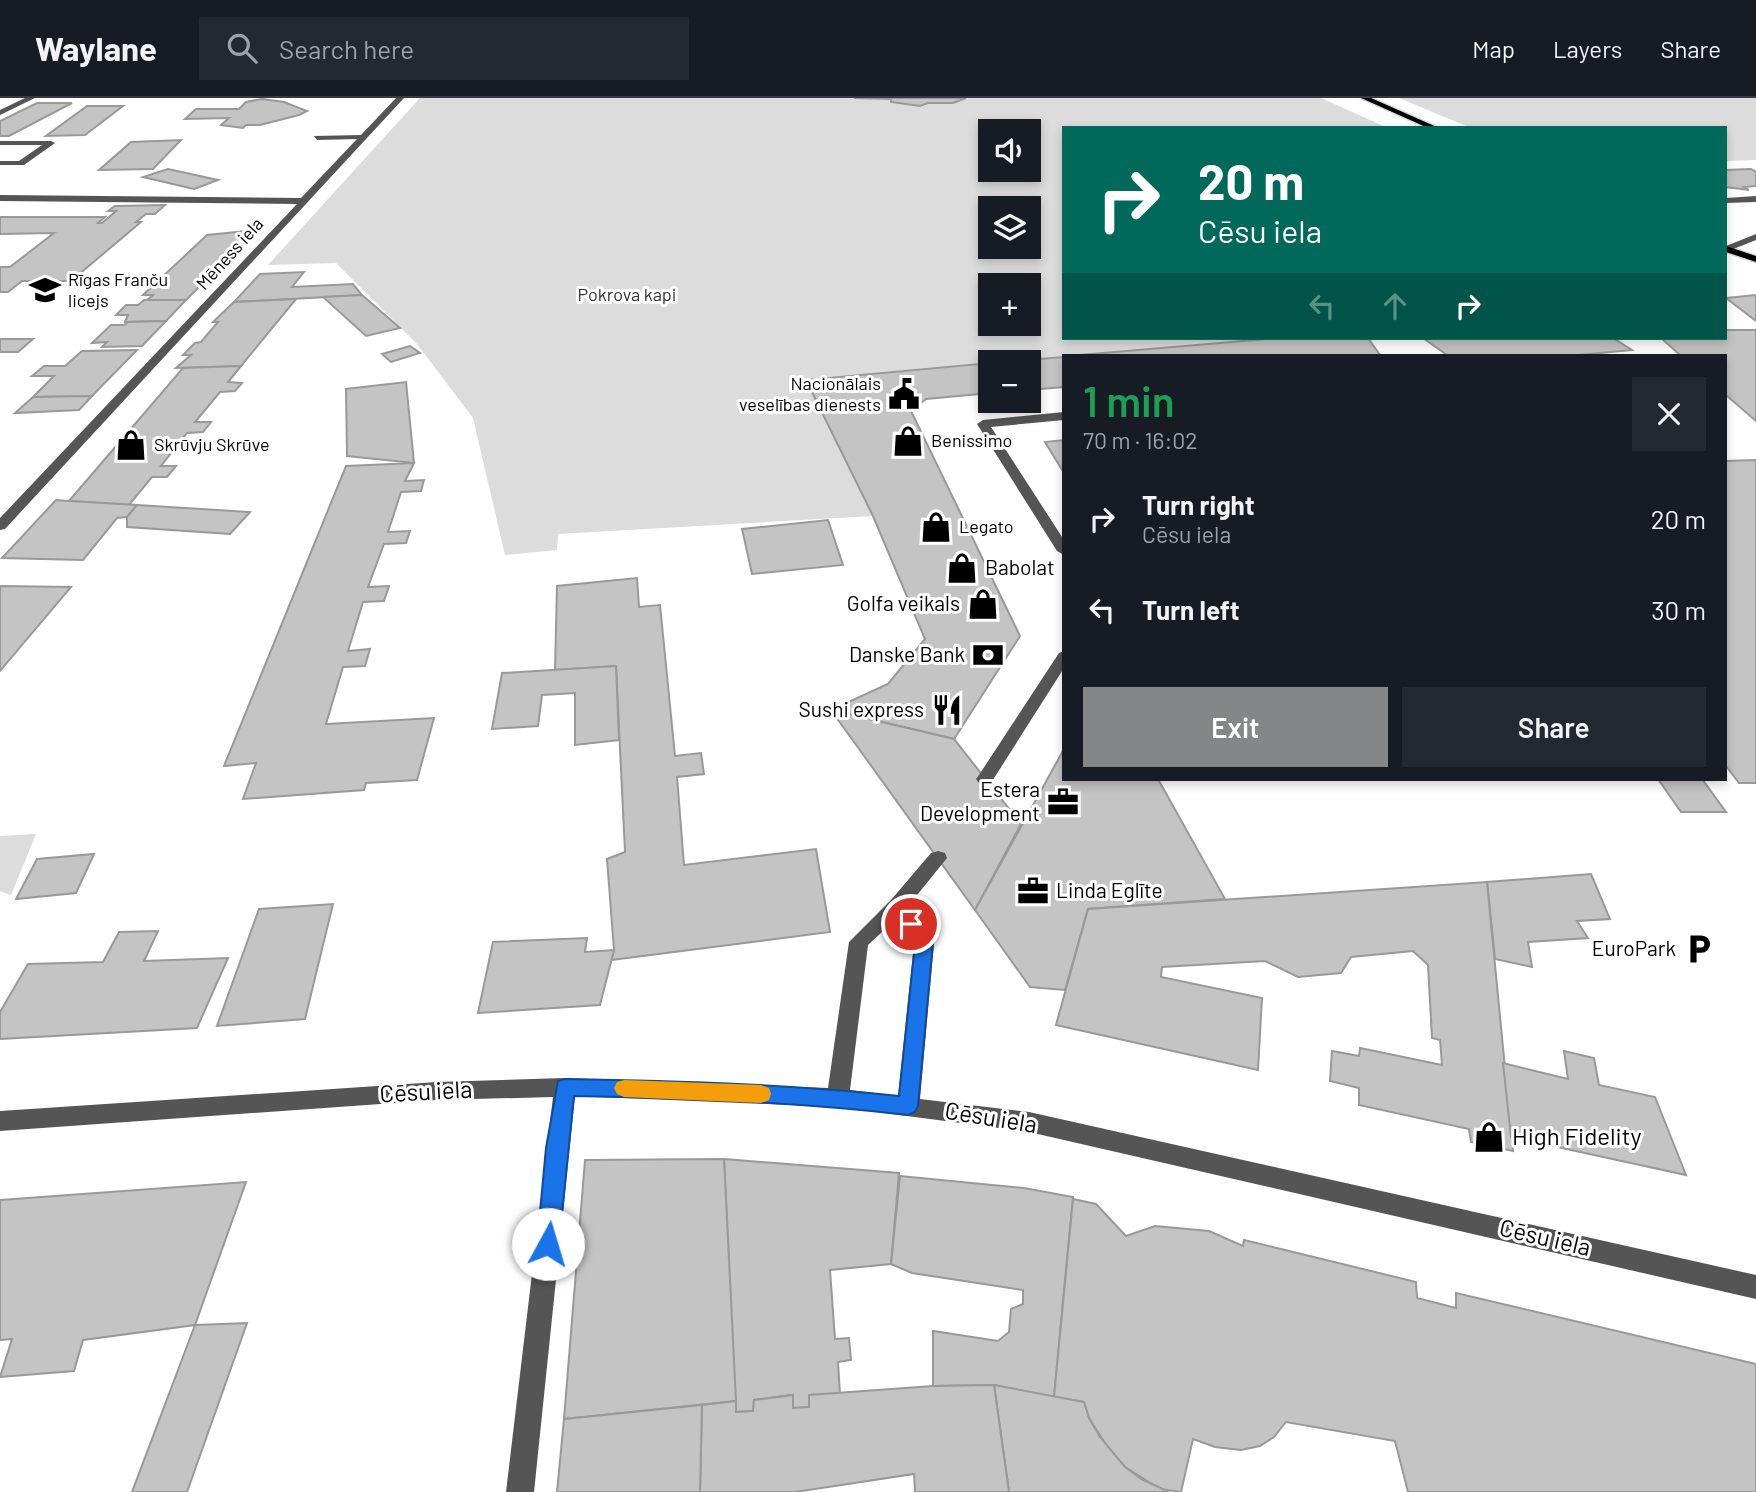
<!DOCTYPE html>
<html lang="en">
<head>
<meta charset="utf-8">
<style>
	body { margin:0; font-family:Barlow,sans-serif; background:#242831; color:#f1f3f6; height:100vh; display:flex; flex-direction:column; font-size:26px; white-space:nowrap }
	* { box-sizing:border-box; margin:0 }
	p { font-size:23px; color:#9ea1a6 }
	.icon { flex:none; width:38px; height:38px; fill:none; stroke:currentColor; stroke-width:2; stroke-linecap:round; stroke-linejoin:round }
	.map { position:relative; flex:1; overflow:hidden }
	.side { position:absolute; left:1062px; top:256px; width:665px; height:427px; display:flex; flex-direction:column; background:#171b24; border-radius:0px; box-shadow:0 4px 10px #0003 }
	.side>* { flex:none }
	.banner { position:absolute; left:1062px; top:28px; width:665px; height:214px; border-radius:0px; box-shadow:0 4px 10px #0003; background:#00695c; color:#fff; overflow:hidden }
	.fabs { position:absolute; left:978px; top:21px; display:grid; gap:14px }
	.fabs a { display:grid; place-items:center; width:63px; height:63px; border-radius:0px; background:#171b24; box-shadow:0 4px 10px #0003; font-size:35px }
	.pin { position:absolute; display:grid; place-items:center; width:60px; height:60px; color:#fff; margin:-30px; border:4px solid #fff; border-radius:50%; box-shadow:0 2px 7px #0007 }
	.me { position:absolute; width:77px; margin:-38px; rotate:6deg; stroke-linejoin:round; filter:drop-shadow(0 0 5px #0008) }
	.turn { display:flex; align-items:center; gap:24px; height:147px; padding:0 21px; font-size:32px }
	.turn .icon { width:91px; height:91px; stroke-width:2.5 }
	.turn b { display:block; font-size:49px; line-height:60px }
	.lanes { display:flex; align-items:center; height:66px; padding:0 21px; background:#0003; justify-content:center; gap:35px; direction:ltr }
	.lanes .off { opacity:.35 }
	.round { display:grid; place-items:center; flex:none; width:74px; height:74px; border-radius:0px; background:#242831 }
	.summary { display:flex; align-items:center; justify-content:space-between; height:119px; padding:0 21px }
	h1 { font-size:42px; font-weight:600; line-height:52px; color:#1e9e55 }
	.button { display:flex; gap:14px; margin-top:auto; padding:14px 21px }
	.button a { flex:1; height:80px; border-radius:0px; background:#858687; color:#fff; font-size:28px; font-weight:600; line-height:80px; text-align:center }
	.button a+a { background:#242831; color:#f1f3f6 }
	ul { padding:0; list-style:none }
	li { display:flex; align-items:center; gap:21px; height:91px; padding:0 21px }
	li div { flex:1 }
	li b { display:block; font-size:26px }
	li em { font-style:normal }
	header { display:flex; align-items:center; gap:42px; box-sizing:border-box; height:98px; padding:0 35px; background:#171b24; border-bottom:2px solid #363941 }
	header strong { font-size:33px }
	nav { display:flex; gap:38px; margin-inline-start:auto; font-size:24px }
	.search { width:490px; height:63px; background:#242831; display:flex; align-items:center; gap:18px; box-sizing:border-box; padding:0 24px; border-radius:0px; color:#9ea1a6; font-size:26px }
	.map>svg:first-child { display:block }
	.green { fill:#dcdcdc; fill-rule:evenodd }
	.building { fill:#c4c4c4; stroke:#999; stroke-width:2 }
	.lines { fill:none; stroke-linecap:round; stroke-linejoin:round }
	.major-casing { stroke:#dbdbdb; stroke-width:3 }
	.minor { fill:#555; fill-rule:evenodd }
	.major { fill:#000; fill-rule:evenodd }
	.route { fill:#1a73e8; stroke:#114b97; stroke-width:2 }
	.slow { fill:#f59e0b }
	.labels { text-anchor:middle; stroke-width:6; stroke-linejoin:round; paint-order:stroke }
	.far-street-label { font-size:18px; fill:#000; stroke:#fff }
	.far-poi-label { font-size:18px; fill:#000; stroke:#fff; text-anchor:start }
	.far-park-label { font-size:18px; fill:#333; stroke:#fff }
	.poi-label { font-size:21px; fill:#000; stroke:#fff; text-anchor:end }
	.near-street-label { font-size:24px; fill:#000; stroke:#fff }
	.near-poi-label { font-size:24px; fill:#000; stroke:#fff; text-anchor:start }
</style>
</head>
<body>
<header>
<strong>Waylane</strong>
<div class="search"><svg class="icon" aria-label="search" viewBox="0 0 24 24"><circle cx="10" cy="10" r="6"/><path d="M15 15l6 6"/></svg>Search here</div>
<nav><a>Map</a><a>Layers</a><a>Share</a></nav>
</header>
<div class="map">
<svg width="1756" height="1394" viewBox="0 0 1756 1394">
	<rect width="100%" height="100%" fill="#fff"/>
	<!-- green -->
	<g class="green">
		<path d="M420,0H1321L1388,30H1064V240H1277L806,282L873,418L558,436L557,452L505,457L473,320L417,246L336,165L268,167ZM990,33H1029V72H990ZM990,110H1029V149H990ZM990,187H1029V226H990Z"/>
		<polygon points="1399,0 1756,0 1756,62 1726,63 1726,30 1471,30"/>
		<polygon points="36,736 11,797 0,793 0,738"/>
	</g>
	<!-- building -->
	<g class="building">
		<polygon points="854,0 966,0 953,5 928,5 920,8 891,4 891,1"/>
		<polygon points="262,1 284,4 307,13 299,17 260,27 246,27 243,30 221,27 229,20 185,21 196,11 239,11 246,4"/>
		<polygon points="37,5 72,5 9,38 0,38 0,23"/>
		<polygon points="87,8 123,8 85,37 46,38"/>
		<polygon points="181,42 153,71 99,72 131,44"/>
		<polygon points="168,71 218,82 194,91 143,79"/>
		<polygon points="1751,71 1756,74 1756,88 1744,89 1749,92 1726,89 1726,72"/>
		<polygon points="165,107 155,116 146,116 136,124 141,124 71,183 22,183 8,194 0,194 0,169 10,169 54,135 0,136 0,119 105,119 98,125 102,125 116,113 108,113 115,108"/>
		<polygon points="256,132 186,202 147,202 153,197 143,197 207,137"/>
		<polygon points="304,174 292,189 353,186 362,197 234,204 260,176"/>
		<polygon points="362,197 400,230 366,238 323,199"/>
		<polygon points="1756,197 1756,223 1726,200"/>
		<polygon points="296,201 241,268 176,270 191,257 183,257 195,245 201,244 218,224 213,224 234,204"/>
		<polygon points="144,202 186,202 166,223 125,224 128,217 116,217 126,207 138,207"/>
		<polygon points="166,223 142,248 102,249 107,244 92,245 111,227 124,227 128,224"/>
		<polygon points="1726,232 1756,232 1756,323 1726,297 1726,257 1680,257 1661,240 1726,240"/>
		<polygon points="1277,240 1368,240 1380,257 1080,257"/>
		<polygon points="1423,240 1613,240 1632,252 1579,257 1447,257"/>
		<polygon points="0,241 33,241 18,254 0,254"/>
		<polygon points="410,248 420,255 391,264 382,256"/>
		<polygon points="137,252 92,298 33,299 54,278 32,278 44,268 65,268 82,253"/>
		<polygon points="1064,259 1064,289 1029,292 1029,264 1001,264"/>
		<polygon points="990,265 990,295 926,301 911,313 1020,538 954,641 831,612 888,586 925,541 873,418 806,282"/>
		<polygon points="241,268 228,284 242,285 235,293 220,294 195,324 211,324 203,334 187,335 161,368 176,368 167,379 152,379 129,407 69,403 183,270"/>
		<polygon points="406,284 414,365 347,358 346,291"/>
		<polygon points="92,298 79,312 15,315 33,299"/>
		<polygon points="1064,342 1064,375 1045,344"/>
		<polygon points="1756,362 1756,685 1739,685 1726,668 1726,363"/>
		<polygon points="414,365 405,383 424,382 421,393 401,394 388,434 410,433 406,445 384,446 368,489 389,488 384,503 363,504 348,553 370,551 365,568 343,569 326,626 434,620 417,682 366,685 364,692 243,701 256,665 224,668 346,368"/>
		<polygon points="56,402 69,403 137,407 127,419 117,420 83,462 2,460"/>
		<polygon points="137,407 250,414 230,436 127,429 127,419"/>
		<polygon points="828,422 843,467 752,476 742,431"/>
		<polygon points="637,480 639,509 660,507 675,658 701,655 704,676 677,679 684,767 816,751 830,834 611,862 614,852 607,761 625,754 616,568 555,572 557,488"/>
		<polygon points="0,488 71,489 0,573"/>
		<polygon points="616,568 619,642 575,647 575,595 542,597 538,628 492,631 502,575"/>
		<polygon points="831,612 954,641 1021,726 975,812"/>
		<polygon points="1064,651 1064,681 1158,681 1225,801 1088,811 1065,892 1030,889 975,812"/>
		<polygon points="1658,681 1702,681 1726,714 1681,714"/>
		<polygon points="94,756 76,795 16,801 37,761"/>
		<polygon points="1591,776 1610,821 1577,823 1588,840 1528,844 1532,869 1495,861 1487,784"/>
		<polygon points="1487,784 1513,1053 1471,1044 1469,1031 1359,1007 1359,990 1330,983 1332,953 1359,958 1360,950 1442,967 1440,942 1432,940 1428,867 1413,853 1351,859 1341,875 1298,879 1265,863 1162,869 1161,879 1262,900 1258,972 1056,927 1088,811"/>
		<polygon points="333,806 305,921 217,928 259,811"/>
		<polygon points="158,833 144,863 228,860 197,930 0,941 0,914 28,866 103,864 119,834"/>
		<polygon points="587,840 585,854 614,852 600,907 478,915 493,844"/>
		<polygon points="1564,953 1594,960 1599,987 1655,999 1686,1077 1511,1039 1503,965 1568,981"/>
		<polygon points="724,1061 899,1075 891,1166 830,1172 835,1241 849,1240 851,1262 838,1264 840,1296 809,1297 809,1309 793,1310 793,1297 754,1302 753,1313 736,1314"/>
		<polygon points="724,1061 736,1303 564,1321 585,1062"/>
		<polygon points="900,1078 1024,1090 1073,1099 1054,1299 994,1287 933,1288 933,1233 998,1243 1009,1234 1011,1211 1023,1206 1023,1192 912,1175 891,1166"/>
		<polygon points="246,1084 195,1227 83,1242 74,1273 0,1279 12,1241 0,1242 0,1102"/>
		<polygon points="1073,1101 1096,1106 1126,1138 1155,1128 1209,1133 1243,1148 1244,1142 1416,1184 1417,1200 1456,1210 1456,1195 1756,1266 1756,1394 1408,1394 1395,1343 1286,1324 1274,1339 1260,1348 1241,1352 1215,1349 1193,1341 1181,1394 1160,1391 1125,1369 1110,1353 1089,1320 1084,1304 1054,1299"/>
		<polygon points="247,1225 187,1394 132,1394 195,1227"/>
		<polygon points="994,1287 1084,1304 1089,1320 1100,1339 1125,1369 1141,1381 1169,1394 1009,1394"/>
		<polygon points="994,1287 1009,1394 915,1394 914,1376 795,1394 700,1394 702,1307 736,1303 736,1314 753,1313 754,1302 793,1297 793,1310 809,1309 809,1297 933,1288"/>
		<polygon points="702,1307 700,1394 557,1394 564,1321"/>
	</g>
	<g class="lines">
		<defs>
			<g id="major">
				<polygon points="1361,0 1371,0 1439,30 1428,30"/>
				<polygon points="1726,148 1756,158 1756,164 1726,154"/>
			</g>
		</defs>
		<!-- major casing -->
		<use href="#major" class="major-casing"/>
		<!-- minor -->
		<g class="minor">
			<polygon points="25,0 35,0 0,17 0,12"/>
			<polygon points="396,0 404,0 5,431 0,432 0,420 297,106 0,103 0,97 301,100 357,41 317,42 314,38 361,37"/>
			<polygon points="0,43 51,43 55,45 24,67 0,67 0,63 19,63 42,47 0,47"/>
			<polygon points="1756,98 1756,104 1726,105 1726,100"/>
			<polygon points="1756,136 1756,142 1726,154 1726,148"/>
			<polygon points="1064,314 1064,322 991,329 1064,442 1064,457 1057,453 977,326 983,322"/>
			<polygon points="1064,553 1064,570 991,685 979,685 976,681 979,677 1059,555"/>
			<path d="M938,753L945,755L947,760L909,807L934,845L920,1001L1029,1014L1756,1177V1201L1029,1034L838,1009L575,998L534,1394H506L553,999L437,1002L0,1033V1013L437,984L565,980L828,990L849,844L891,802L931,755ZM897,820L914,846L898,998L850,992L868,847Z"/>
		</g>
		<!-- major -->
		<use href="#major" class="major"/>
	</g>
	<!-- route -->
	<path class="route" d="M911,819L917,821L933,845L918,1008L915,1014L908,1017C797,1004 686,1000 574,998L559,1146L555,1153L548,1156L540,1153L537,1146L546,1050L558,983L565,981C677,983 788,986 899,998L915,846L902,826L905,821Z"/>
	<!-- slow -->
	<polygon class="slow" points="624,982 761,987 769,990 771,996 769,1002 761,1005 624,999 617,996 614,990 617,984"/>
	<!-- icons -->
	<defs>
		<symbol id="school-bare" viewBox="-9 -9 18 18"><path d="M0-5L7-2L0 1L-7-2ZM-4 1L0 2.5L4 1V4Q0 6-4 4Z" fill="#000" stroke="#fff" stroke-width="2.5" paint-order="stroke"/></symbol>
		<symbol id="civic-bare" viewBox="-9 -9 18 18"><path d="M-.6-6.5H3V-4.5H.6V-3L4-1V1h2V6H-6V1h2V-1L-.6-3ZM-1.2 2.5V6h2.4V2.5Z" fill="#000" stroke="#fff" stroke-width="2.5" paint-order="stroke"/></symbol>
		<symbol id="shop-bare" viewBox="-9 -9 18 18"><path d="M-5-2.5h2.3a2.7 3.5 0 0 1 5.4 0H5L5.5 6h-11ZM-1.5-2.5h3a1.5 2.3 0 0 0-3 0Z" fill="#000" stroke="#fff" stroke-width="2.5" paint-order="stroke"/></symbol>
		<symbol id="bank-bare" viewBox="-9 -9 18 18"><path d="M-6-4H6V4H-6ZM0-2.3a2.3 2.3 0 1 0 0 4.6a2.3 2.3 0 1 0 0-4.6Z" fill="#000" stroke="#fff" stroke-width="2.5" paint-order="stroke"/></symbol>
		<symbol id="restaurant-bare" viewBox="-9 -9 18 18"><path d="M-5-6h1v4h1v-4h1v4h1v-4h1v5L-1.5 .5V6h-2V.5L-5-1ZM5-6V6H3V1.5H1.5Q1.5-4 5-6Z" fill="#000" stroke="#fff" stroke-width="2.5" paint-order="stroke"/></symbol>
		<symbol id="office-bare" viewBox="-9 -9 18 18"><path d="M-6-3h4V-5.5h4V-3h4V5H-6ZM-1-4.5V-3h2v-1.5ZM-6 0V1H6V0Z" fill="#000" stroke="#fff" stroke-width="2.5" paint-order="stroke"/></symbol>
		<symbol id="parking-bare" viewBox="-9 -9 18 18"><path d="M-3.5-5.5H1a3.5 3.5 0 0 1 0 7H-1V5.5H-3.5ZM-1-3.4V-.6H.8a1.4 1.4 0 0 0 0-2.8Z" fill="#000" stroke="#fff" stroke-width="2.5" paint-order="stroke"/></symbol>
	</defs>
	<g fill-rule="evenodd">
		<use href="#school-bare" x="23" y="170" width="44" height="44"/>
		<use href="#civic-bare" x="882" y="274" width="44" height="44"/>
		<use href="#shop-bare" x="886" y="321" width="44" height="44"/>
		<use href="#shop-bare" x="109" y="325" width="44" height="44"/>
		<use href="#shop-bare" x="914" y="407" width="44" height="44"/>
		<use href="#shop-bare" x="940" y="448" width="44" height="44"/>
		<use href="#shop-bare" x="961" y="484" width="44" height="44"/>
		<use href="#bank-bare" x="966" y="535" width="44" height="44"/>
		<use href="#restaurant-bare" x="925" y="590" width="44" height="44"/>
		<use href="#office-bare" x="1041" y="682" width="44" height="44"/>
		<use href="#office-bare" x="1011" y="771" width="44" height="44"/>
		<use href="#parking-bare" x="1677" y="829" width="44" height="44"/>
		<use href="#shop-bare" x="1467" y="1017" width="44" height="44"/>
	</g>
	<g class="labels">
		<!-- far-street labels -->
		<g class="far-street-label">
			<text transform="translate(230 156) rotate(-48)" y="6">Mēness iela</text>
		</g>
		<!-- far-poi labels -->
		<g class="far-poi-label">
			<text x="68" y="188">Rīgas Franču<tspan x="68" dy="21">licejs</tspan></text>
			<text x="881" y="292" text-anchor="end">Nacionālais<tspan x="881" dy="21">veselības dienests</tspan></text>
			<text x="931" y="349">Benissimo</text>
			<text x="154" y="353">Skrūvju Skrūve</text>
			<text x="959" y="435">Legato</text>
		</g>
		<!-- far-park labels -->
		<g class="far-park-label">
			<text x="627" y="203">Pokrova kapi</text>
		</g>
		<!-- poi labels -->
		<g class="poi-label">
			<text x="985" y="477" text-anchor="start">Babolat</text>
			<text x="960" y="513">Golfa veikals</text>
			<text x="965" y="564">Danske Bank</text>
			<text x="924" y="619">Sushi express</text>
			<text x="1040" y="699">Estera<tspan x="1040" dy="24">Development</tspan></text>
			<text x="1056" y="800" text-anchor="start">Linda Eglīte</text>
			<text x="1676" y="858">EuroPark</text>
		</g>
		<!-- near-street labels -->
		<g class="near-street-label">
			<text transform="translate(426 994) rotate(-3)" y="8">Cēsu iela</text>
			<text transform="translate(991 1020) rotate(9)" y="8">Cēsu iela</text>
			<text transform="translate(1545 1140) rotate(13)" y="8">Cēsu iela</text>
		</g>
		<!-- near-poi labels -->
		<g class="near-poi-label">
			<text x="1512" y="1047">High Fidelity</text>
		</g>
	</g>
</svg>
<div class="fabs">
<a><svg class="icon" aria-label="sound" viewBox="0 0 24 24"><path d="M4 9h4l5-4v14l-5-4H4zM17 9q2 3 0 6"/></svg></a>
<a><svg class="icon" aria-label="layers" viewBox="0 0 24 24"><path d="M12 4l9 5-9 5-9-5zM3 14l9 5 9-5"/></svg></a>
<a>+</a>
<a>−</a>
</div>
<div class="pin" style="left:911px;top:826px;background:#d93025"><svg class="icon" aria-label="arrive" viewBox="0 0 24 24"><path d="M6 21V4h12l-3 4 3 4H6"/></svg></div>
<svg class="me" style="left:548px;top:1146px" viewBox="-20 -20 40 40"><circle r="19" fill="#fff"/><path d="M0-13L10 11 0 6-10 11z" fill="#1a73e8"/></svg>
<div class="banner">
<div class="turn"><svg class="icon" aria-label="right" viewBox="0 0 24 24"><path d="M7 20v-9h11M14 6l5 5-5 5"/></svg><div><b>20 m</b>Cēsu iela</div></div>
<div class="lanes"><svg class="icon off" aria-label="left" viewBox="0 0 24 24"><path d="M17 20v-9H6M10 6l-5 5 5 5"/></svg><svg class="icon off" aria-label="ahead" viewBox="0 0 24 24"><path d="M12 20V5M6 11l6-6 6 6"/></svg><svg class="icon" aria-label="right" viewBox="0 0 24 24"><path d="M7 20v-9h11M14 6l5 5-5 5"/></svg></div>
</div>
<section class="side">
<div class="summary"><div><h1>1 min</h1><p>70 m · 16:02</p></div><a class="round"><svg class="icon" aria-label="close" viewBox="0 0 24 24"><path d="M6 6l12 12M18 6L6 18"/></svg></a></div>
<ul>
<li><svg class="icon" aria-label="right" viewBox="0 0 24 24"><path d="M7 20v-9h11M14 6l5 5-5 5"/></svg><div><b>Turn right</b><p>Cēsu iela</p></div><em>20 m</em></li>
<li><svg class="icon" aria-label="left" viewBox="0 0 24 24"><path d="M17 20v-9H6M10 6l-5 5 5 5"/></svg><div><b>Turn left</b></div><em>30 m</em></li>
</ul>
<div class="button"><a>Exit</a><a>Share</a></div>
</section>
</div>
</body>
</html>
